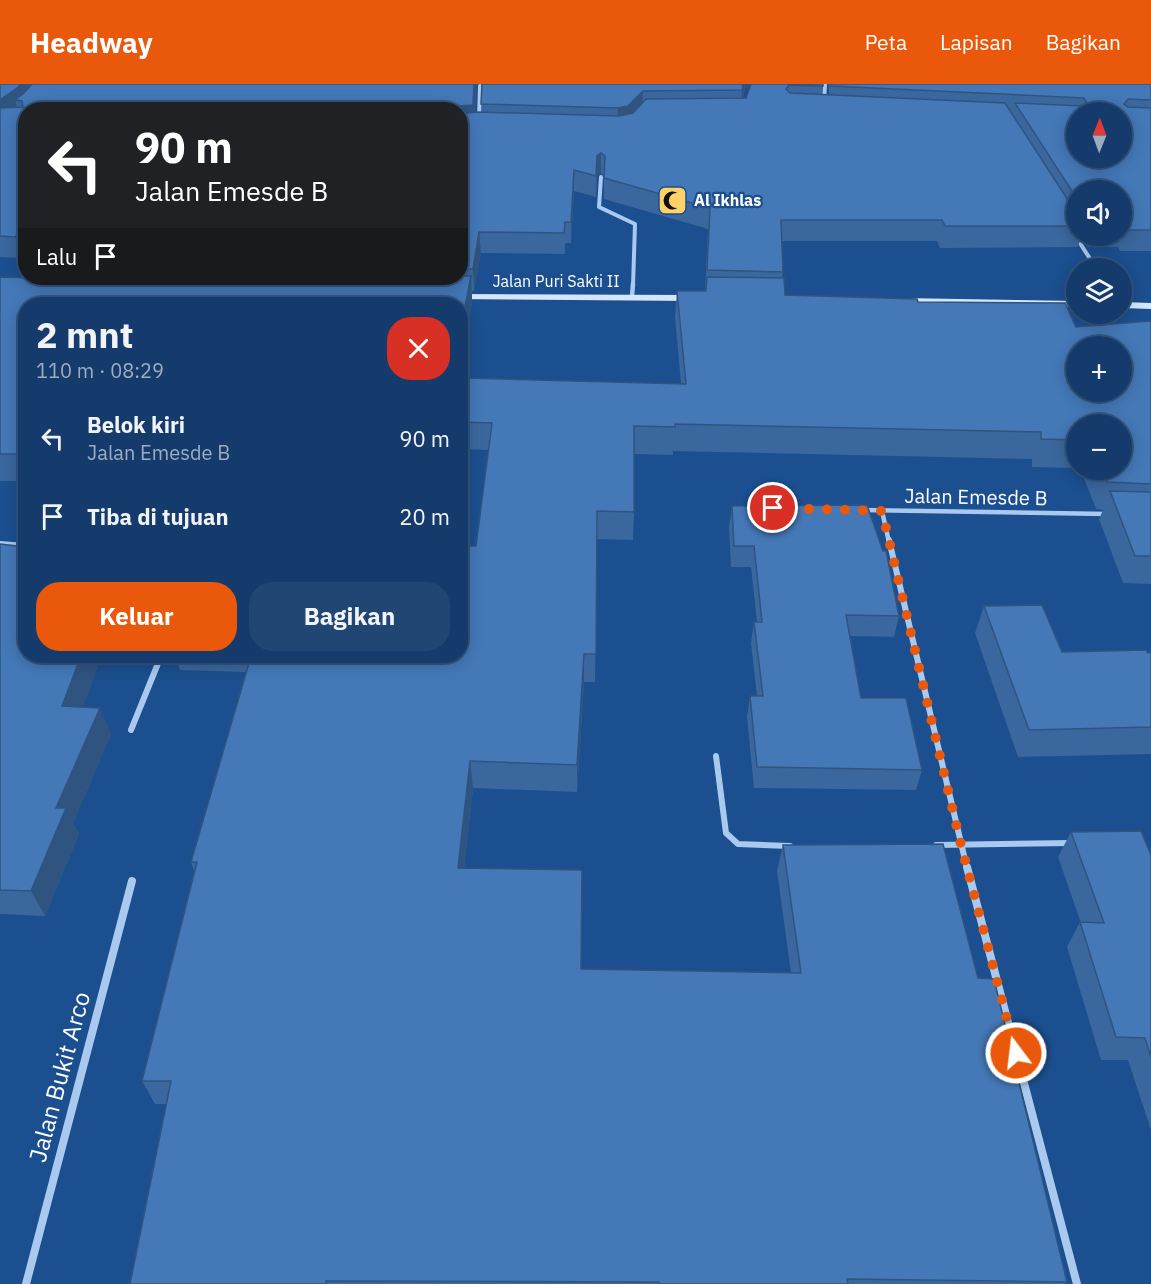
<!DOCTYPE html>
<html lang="id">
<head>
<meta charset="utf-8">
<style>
	body { margin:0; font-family:"IBM Plex Sans",sans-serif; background:#214673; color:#f1f3f6; height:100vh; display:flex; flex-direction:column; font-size:22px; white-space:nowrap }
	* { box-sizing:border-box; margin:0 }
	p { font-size:20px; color:#9dadc1 }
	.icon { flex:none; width:33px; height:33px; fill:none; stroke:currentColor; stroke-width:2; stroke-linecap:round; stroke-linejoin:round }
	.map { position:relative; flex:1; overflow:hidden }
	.side { position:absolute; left:18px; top:213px; width:450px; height:366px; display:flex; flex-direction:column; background:#143b6b; border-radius:24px; box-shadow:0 3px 15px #0003,0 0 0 2px #33557e }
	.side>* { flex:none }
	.top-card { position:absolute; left:18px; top:18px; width:450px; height:183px; border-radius:24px; box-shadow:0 3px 15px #0003,0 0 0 2px #33557e; background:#202124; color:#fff; overflow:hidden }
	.needle { width:39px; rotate:1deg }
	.tools { position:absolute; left:1066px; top:18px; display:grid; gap:12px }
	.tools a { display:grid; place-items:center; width:66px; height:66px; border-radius:50%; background:#143b6b; box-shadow:0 3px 15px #0003,0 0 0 2px #33557e; font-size:30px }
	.pin { position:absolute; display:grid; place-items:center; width:51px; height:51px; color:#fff; margin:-26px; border:3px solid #fff; border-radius:50%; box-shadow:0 2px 6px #0007 }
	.me { position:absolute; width:66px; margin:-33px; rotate:345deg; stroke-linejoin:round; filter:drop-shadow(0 0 4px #0008) }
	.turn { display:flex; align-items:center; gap:21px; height:126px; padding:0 18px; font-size:27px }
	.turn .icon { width:78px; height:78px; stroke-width:2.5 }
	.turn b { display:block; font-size:42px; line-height:51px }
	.then { display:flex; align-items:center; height:57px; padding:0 18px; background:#0003; gap:12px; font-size:22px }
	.round { display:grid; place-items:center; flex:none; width:63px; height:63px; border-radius:24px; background:#214673 }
	.headline { display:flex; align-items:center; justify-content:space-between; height:102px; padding:0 18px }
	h1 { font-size:36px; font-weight:800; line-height:45px }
	.primary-button { display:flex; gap:12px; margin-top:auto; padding:12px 18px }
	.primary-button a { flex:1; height:69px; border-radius:24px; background:#ea580c; color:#fff; font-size:24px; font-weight:800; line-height:69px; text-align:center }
	.primary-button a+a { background:#214673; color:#f1f3f6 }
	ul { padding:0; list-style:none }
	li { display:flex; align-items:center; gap:18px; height:78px; padding:0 18px }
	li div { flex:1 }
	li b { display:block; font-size:22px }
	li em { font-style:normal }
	header { display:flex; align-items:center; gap:36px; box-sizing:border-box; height:84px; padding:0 30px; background:#ea580c; color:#fff }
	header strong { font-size:28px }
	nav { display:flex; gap:33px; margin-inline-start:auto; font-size:21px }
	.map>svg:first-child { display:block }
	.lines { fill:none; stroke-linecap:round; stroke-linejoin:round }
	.street-far3 { stroke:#a9c9ee; stroke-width:4 }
	.street-far2 { stroke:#a9c9ee; stroke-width:4.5 }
	.street-far1 { stroke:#a9c9ee; stroke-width:6 }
	.street { stroke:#a9c9ee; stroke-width:8 }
	.secondary { fill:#d6e6fa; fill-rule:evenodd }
	.wall { fill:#3a679d; fill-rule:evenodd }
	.shaded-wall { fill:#305480 }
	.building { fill:#4478b7; stroke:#305480; stroke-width:1.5; fill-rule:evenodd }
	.route { stroke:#ea580c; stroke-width:10; stroke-dasharray:0 18 }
	.labels { text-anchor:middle; stroke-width:4.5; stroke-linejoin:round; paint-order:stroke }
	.far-poi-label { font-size:16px; font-weight:bold; fill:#fff; stroke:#1b4f8f; text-anchor:start }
	.far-street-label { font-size:16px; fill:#fff; stroke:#1b4f8f }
	.street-label { font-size:20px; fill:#fff; stroke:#1b4f8f }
	.near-street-label { font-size:24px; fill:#fff; stroke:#1b4f8f }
</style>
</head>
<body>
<header>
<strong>Headway</strong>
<nav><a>Peta</a><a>Lapisan</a><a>Bagikan</a></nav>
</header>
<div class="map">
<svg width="1151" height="1200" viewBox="0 0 1151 1200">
	<rect width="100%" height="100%" fill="#1b4f8f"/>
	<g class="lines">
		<!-- street-far3 -->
		<g class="street-far3">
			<polyline points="824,18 825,0"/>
			<polyline points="479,35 480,2"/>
			<polyline points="601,93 599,123 635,140 633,202"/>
			<polyline points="1076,153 1096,184"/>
		</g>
		<!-- street-far2 -->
		<g class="street-far2">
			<polyline points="632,212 633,200"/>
			<polyline points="861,426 1108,430"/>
			<polyline points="882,427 889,458"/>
		</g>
		<!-- street-far1 -->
		<g class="street-far1">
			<polyline points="889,456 967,784"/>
			<polyline points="0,460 26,462"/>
			<polyline points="131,646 161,572"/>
			<polyline points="716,672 726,749 738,760 790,762"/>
			<polyline points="936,761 1072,759"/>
		</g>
		<!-- street -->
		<g class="street">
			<polyline points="967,783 1077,1200"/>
			<polyline points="26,1200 132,797"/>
		</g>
		<!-- secondary -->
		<g class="secondary">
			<polygon points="457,210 692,211 696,214 692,217 454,215 454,211"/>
			<polygon points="901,214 1077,217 1077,223 898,219 897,217"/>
			<polygon points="1122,218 1151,219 1151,225 1122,224"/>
		</g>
	</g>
	<!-- wall -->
	<g class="wall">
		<path d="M0,0H478L476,2L475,29L482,28V0H823L822,10H829V0H1151V167H1120L1118,163H1088L1081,153L1078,163L940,164L937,157H782L783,188L782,194L785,211L918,218L1076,243L1151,237V500L1123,499L1099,435L1103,426L1096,425L1081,386H1122L1077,340V384L1032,383V375L673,367V371L634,370V428L633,456L597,455L595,598H584L577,708L473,704L464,784L581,885L791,889L777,787L783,761L978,894L1067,1198L1065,1200H130L166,1020H155L142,997L194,787L191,778L246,588L180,586L175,572H460L489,366L460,365V321L681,299L675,233L677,207H705L708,145L604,115V92L601,89L597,92L596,113L574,107L571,159H565V170L481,169L474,207H472V218L460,286V220H26V397H0V193L93,196L95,194H460V26H26V170L23,174L0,173ZM750,2L746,14H743L745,4ZM1077,106H1122V152H1077Z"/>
		<polygon points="732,422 899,532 894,553 850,552 861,614 922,686 916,706 754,704 747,633 750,612 757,612 751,559 754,538 757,538 751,483 731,483 729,443"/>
		<polygon points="0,460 83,623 111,650 73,739 79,750 45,832 0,830"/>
		<polygon points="984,522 1062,568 1151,568 1151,670 1018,673 975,549"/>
		<polygon points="1071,748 1151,771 1151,1046 1128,976 1101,976 1067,863 1080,838 1081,839 1058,773"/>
	</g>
	<!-- shaded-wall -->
	<g class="shaded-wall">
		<polygon points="21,0 44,0 22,17 17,4"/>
		<polygon points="474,0 478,0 476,2 474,40 460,42 460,26 455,26"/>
		<polygon points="743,0 754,0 745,4 740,26 742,6"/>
		<polygon points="17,4 22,17 15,16 18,27 0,37 0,16"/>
		<polygon points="643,7 642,27 618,44 618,24"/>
		<polygon points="601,69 601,89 597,92 596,113 597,72"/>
		<polygon points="574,86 574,107 571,159 571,138"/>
		<polygon points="26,139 26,170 23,174 15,153"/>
		<polygon points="479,148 481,169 474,207 473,185"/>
		<polygon points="471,192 472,218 460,286 460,248"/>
		<polygon points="584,570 584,598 577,708 577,681"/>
		<polygon points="81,572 102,572 74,648 62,622"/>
		<polygon points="100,624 111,650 73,739 79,750 45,832 31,807 56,724"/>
		<polygon points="470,677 473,704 461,810 458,784"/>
	</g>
	<!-- building -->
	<g class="building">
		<polygon points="0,0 21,0 17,4 0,16"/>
		<polygon points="32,0 474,0 473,21 458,22 455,26 26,26 26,139 15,153 0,152 0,24 23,23 22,17 15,16 24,9"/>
		<polygon points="482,0 743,0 742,6 643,7 628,22 618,24 481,20"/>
		<polygon points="751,0 823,0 823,2 789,1 786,5 790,9 1005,19 1077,130 1077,142 945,142 942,136 781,136 783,188 707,186 710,124 604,94 605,72 601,69 597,72 596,92 574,86 571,138 565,138 564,149 479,148 473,185 460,185 460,30 477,28 619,32 633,29 646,15 746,14"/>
		<path d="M831,0H1151V16L1128,15L1124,20L1128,23L1151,24V146H1128L1125,142H1122V106H1077V115L1015,19L1083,22L1087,19L1084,14L831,2ZM1077,28H1122V74H1077Z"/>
		<polygon points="460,192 471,192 460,248 460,220 26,220 26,370 0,370 0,193 93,196 95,194 278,194 278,196 282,198 286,194 460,194"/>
		<path d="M707,193L784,194L785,211L917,215L918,218L1065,219L1076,243L1151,237V400L1107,398L1102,386H1122V340H1077V356L1041,355V348L675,340V343L634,342V428L597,427L596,570H584L577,681L470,677L458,784L582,786L581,885L801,889L783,761L943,760L978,894L994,895L1067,1198L847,1195L848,1200H659V1198L326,1197V1200H130L171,997H142L197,778H191L251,572H460V462H476L492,339L460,338V321L465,294L686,300L677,207H706ZM1077,262H1122V308H1077Z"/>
		<polygon points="1110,407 1151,408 1151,472 1135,472"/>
		<polygon points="867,421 883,467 886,467 899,532 846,531 861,614 906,614 922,686 757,683 750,612 763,612 754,538 762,538 754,462 734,462 732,422"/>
		<polygon points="0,460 26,463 26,572 81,572 62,622 100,624 56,724 66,724 31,807 0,806"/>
		<polygon points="1042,521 1062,568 1146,566 1148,569 1151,568 1151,643 1029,646 984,522"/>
		<polygon points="1141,747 1151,771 1151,973 1145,954 1116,953 1080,838 1104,839 1071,748"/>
	</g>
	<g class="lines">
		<!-- route -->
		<polyline class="route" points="773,424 882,427 961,761 1016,969"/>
	</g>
	<!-- icons -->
	<defs>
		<symbol id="mosque-square" viewBox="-11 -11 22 22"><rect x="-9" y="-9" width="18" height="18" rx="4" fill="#ffd166" stroke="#1b4f8f"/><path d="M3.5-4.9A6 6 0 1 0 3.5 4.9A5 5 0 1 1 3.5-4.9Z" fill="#111"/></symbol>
	</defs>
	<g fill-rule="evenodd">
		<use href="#mosque-square" x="656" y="100" width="33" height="33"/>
	</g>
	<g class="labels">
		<!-- far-poi labels -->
		<g class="far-poi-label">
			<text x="694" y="122">Al Ikhlas</text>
		</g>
		<!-- far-street labels -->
		<g class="far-street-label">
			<text x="556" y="203">Jalan Puri Sakti II</text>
		</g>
		<!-- street labels -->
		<g class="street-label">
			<text transform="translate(976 413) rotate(1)" y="7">Jalan Emesde B</text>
		</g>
		<!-- near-street labels -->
		<g class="near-street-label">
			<text transform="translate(60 993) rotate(-75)" y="8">Jalan Bukit Arco</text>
		</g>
	</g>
</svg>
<div class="tools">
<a><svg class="needle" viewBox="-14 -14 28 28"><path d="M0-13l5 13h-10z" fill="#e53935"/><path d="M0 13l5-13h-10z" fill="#9dadc1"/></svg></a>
<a><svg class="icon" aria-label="sound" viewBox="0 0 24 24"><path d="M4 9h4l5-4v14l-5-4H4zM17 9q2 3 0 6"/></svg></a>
<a><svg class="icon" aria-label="layers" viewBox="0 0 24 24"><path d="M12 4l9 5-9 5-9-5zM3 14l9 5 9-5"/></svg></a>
<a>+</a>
<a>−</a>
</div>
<div class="pin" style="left:773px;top:424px;background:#d93025"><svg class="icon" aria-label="arrive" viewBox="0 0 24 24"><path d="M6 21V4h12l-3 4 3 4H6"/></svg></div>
<svg class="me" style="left:1016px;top:969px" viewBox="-20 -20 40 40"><circle r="17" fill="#ea580c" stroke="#fff" stroke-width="3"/><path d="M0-11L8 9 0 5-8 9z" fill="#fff"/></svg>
<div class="top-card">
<div class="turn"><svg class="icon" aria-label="left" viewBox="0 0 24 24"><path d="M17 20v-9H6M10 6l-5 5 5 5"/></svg><div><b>90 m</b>Jalan Emesde B</div></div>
<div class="then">Lalu<svg class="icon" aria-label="arrive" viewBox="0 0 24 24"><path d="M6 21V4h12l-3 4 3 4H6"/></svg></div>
</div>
<section class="side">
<div class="headline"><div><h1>2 mnt</h1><p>110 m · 08:29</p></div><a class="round" style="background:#d93025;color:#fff"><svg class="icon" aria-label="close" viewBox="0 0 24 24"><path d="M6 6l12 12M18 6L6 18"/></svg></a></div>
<ul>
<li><svg class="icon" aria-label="left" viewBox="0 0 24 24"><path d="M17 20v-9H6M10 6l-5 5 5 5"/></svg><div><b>Belok kiri</b><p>Jalan Emesde B</p></div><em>90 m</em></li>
<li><svg class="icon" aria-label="arrive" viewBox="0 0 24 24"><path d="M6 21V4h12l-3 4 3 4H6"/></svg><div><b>Tiba di tujuan</b></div><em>20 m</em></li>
</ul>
<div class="primary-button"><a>Keluar</a><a>Bagikan</a></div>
</section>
</div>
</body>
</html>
